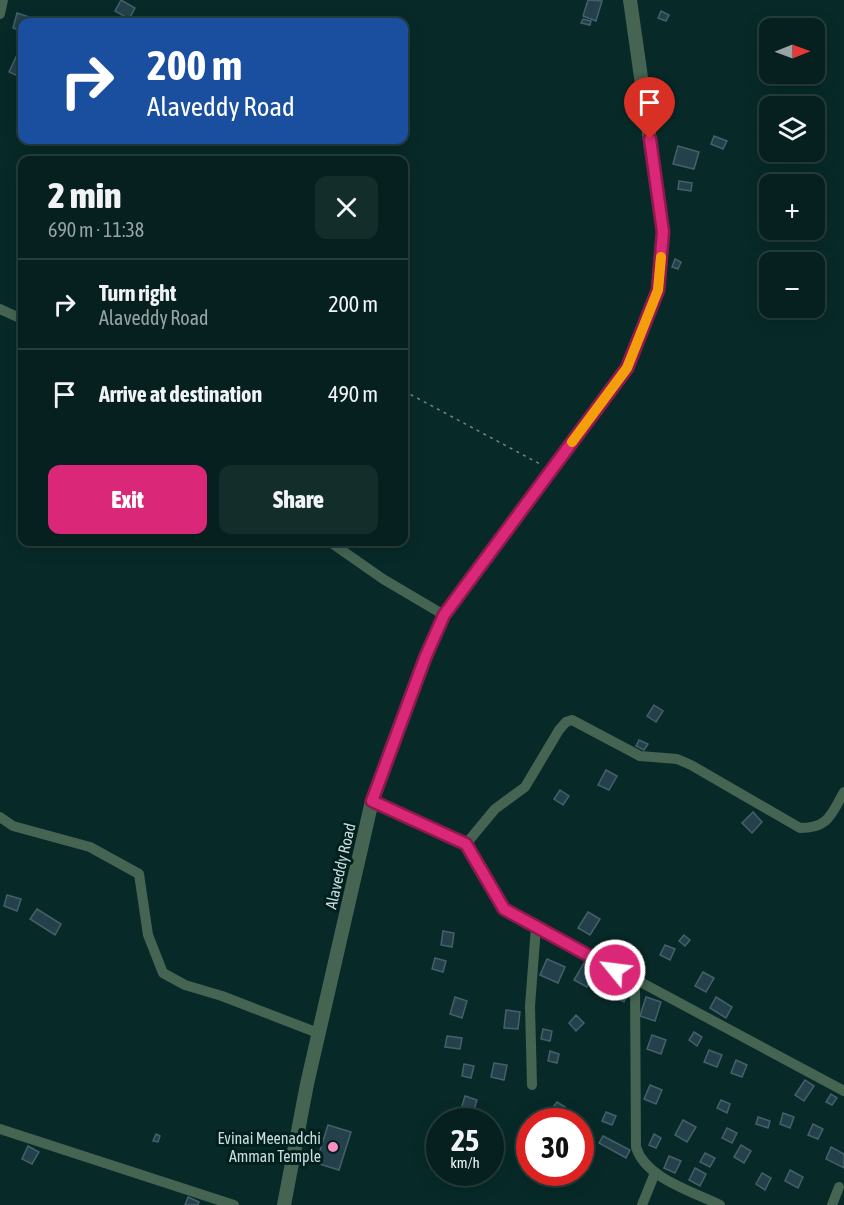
<!DOCTYPE html>
<html lang="en">
<head>
<meta charset="utf-8">
<style>
	body { margin:0; font-family:"Asap Condensed",sans-serif; background:#132d2b; color:#f1f3f6; height:100vh; display:flex; flex-direction:column; font-size:22px; white-space:nowrap }
	* { box-sizing:border-box; margin:0 }
	p { font-size:20px; color:#97a3a4 }
	.icon { flex:none; width:33px; height:33px; fill:none; stroke:currentColor; stroke-width:2; stroke-linecap:round; stroke-linejoin:round }
	.map { position:relative; flex:1; overflow:hidden }
	.details { position:absolute; left:18px; top:156px; width:390px; height:390px; display:flex; flex-direction:column; background:#05201e; border-radius:12px; box-shadow:0 3px 15px #0003,0 0 0 2px #263e3c }
	.details>* { flex:none }
	.banner { position:absolute; left:18px; top:18px; width:390px; height:126px; border-radius:12px; box-shadow:0 3px 15px #0003,0 0 0 2px #263e3c; background:#1a4fa0; color:#fff; overflow:hidden }
	.needle { width:39px; rotate:89deg }
	.tools { position:absolute; left:759px; top:18px; display:grid; gap:12px }
	.tools a { display:grid; place-items:center; width:66px; height:66px; border-radius:12px; background:#05201e; box-shadow:0 3px 15px #0003,0 0 0 2px #263e3c; font-size:30px }
	.speed { position:absolute; left:426px; top:1108px; display:flex; gap:12px; font-size:30px; font-weight:700; text-align:center }
	.speed>* { display:grid; place-content:center; width:78px; height:78px; border-radius:50%; background:#05201e; box-shadow:0 3px 15px #0003,0 0 0 2px #263e3c; line-height:1 }
	.speed small { font-size:15px; font-weight:400 }
	.speed .limit { border:9px solid #d22; background:#fff; color:#111 }
	.pin { position:absolute; display:grid; place-items:center; width:51px; height:51px; color:#fff; margin:-62px -26px; border-radius:50% 50% 50% 0; rotate:-45deg; box-shadow:0 0 6px #0007 }
	.pin .icon { rotate:45deg }
	.me { position:absolute; width:66px; margin:-33px; rotate:299deg; stroke-linejoin:round; filter:drop-shadow(0 0 4px #0008) }
	.turn { display:flex; align-items:center; gap:21px; height:126px; padding:0 30px; font-size:27px }
	.turn .icon { width:78px; height:78px; stroke-width:2.5 }
	.turn b { display:block; font-size:42px; line-height:51px }
	.round { display:grid; place-items:center; flex:none; width:63px; height:63px; border-radius:12px; background:#132d2b }
	.overview { display:flex; align-items:center; justify-content:space-between; height:102px; padding:0 30px }
	h1 { font-size:36px; font-weight:800; line-height:45px }
	.button { display:flex; gap:12px; margin-top:auto; padding:12px 30px }
	.button a { flex:1; height:69px; border-radius:12px; background:#db2777; color:#fff; font-size:24px; font-weight:800; line-height:69px; text-align:center }
	.button a+a { background:#132d2b; color:#f1f3f6 }
	ul { padding:0; list-style:none }
	li { display:flex; align-items:center; gap:18px; height:90px; padding:0 30px; border-top:2px solid #263e3c }
	li div { flex:1 }
	li b { display:block; font-size:22px }
	li em { font-style:normal }
	.map>svg:first-child { display:block }
	.building { fill:#24414b; stroke:#43606b; stroke-width:1.5 }
	.lines { fill:none; stroke-linecap:round; stroke-linejoin:round }
	.path { stroke:#6e8887; stroke-width:1.5; stroke-dasharray:3 4.5; stroke-linecap:butt }
	.minor { stroke:#456552; stroke-width:10 }
	.tertiary { stroke:#456552; stroke-width:14 }
	.route-casing { stroke:#8e194d; stroke-width:15 }
	.route { stroke:#db2777; stroke-width:10 }
	.slow { stroke:#f59e0b; stroke-width:10 }
	.poi-dot { fill:#fd8ebf; stroke:#00201e; stroke-width:2 }
	.labels { text-anchor:middle; stroke-width:6; stroke-linejoin:round; paint-order:stroke }
	.street-label { font-size:16px; fill:#cadcdb; stroke:#00201e }
	.poi-label { font-size:16px; fill:#cadcdb; stroke:#00201e; text-anchor:end }
</style>
</head>
<body>
<div class="map">
<svg width="844" height="1205" viewBox="0 0 844 1205">
	<rect width="100%" height="100%" fill="#072a28"/>
	<!-- building -->
	<g class="building">
		<polygon points="121,0 135,8 129,19 115,11"/>
		<polygon points="588,0 602,1 596,21 583,16"/>
		<polygon points="661,11 669,15 666,21 658,18"/>
		<polygon points="17,13 35,19 34,22 22,22 22,31 13,28"/>
		<polygon points="583,19 591,21 590,25 581,23"/>
		<polygon points="16,57 22,60 20,77 9,72"/>
		<polygon points="714,136 727,141 723,149 711,144"/>
		<polygon points="678,146 699,152 694,169 673,164"/>
		<polygon points="679,181 692,183 691,191 678,189"/>
		<polygon points="22,259 22,272 17,269"/>
		<polygon points="675,259 681,262 678,269 672,267"/>
		<polygon points="654,705 663,711 656,722 647,716"/>
		<polygon points="639,740 648,744 644,750 636,746"/>
		<polygon points="606,770 617,776 609,790 598,785"/>
		<polygon points="560,790 569,796 563,805 554,799"/>
		<polygon points="753,812 762,822 752,833 742,823"/>
		<polygon points="7,895 21,899 17,911 4,906"/>
		<polygon points="37,909 61,924 55,935 30,919"/>
		<polygon points="588,912 600,919 590,935 578,928"/>
		<polygon points="443,931 454,933 452,947 441,945"/>
		<polygon points="684,935 690,940 685,946 679,941"/>
		<polygon points="665,945 675,949 670,960 660,955"/>
		<polygon points="435,958 446,961 443,972 432,969"/>
		<polygon points="547,959 565,967 558,983 540,975"/>
		<polygon points="584,963 597,970 587,987 574,980"/>
		<polygon points="703,972 714,978 706,992 695,986"/>
		<polygon points="619,985 629,991 624,1002 613,996"/>
		<polygon points="455,997 467,1001 462,1018 450,1014"/>
		<polygon points="646,997 661,1002 655,1021 640,1016"/>
		<polygon points="716,997 732,1007 726,1018 710,1008"/>
		<polygon points="506,1010 520,1012 518,1029 504,1028"/>
		<polygon points="576,1015 584,1023 576,1031 569,1023"/>
		<polygon points="543,1029 552,1031 550,1041 541,1039"/>
		<polygon points="694,1032 702,1037 697,1046 689,1040"/>
		<polygon points="652,1035 666,1040 661,1054 647,1049"/>
		<polygon points="447,1036 462,1038 460,1049 445,1047"/>
		<polygon points="709,1050 722,1055 717,1067 704,1062"/>
		<polygon points="550,1051 559,1054 557,1063 548,1061"/>
		<polygon points="736,1060 747,1065 742,1077 731,1073"/>
		<polygon points="494,1063 507,1065 504,1080 491,1077"/>
		<polygon points="464,1064 474,1066 471,1078 462,1076"/>
		<polygon points="805,1080 814,1086 804,1101 795,1095"/>
		<polygon points="650,1085 662,1090 656,1104 644,1099"/>
		<polygon points="831,1094 837,1098 832,1105 826,1102"/>
		<polygon points="465,1096 477,1100 473,1113 461,1109"/>
		<polygon points="721,1100 730,1104 727,1113 717,1108"/>
		<polygon points="557,1102 565,1107 557,1117 549,1112"/>
		<polygon points="606,1112 616,1116 612,1125 602,1121"/>
		<polygon points="783,1113 794,1117 790,1128 780,1124"/>
		<polygon points="758,1117 770,1121 768,1128 756,1124"/>
		<polygon points="683,1120 696,1127 687,1142 675,1135"/>
		<polygon points="813,1124 823,1129 818,1139 808,1135"/>
		<polygon points="328,1125 351,1132 339,1170 316,1163"/>
		<polygon points="727,1128 737,1133 732,1143 722,1138"/>
		<polygon points="156,1134 160,1136 158,1142 153,1141"/>
		<polygon points="654,1134 661,1138 656,1148 649,1145"/>
		<polygon points="603,1136 630,1150 626,1158 599,1143"/>
		<polygon points="741,1145 751,1151 744,1163 734,1157"/>
		<polygon points="28,1146 39,1152 32,1164 22,1159"/>
		<polygon points="831,1147 844,1154 844,1168 826,1159"/>
		<polygon points="705,1153 715,1158 710,1167 700,1162"/>
		<polygon points="669,1156 681,1161 675,1173 664,1168"/>
		<polygon points="695,1168 706,1174 700,1186 689,1180"/>
		<polygon points="790,1170 803,1177 798,1188 785,1181"/>
		<polygon points="762,1173 771,1178 765,1190 756,1184"/>
		<polygon points="188,1197 199,1202 198,1205 185,1205"/>
	</g>
	<g class="lines">
		<!-- path -->
		<polyline class="path" points="404,391 540,464"/>
		<!-- minor -->
		<g class="minor">
			<polyline points="0,14 3,0"/>
			<polyline points="0,309 22,319"/>
			<polyline points="330,542 383,579 444,615"/>
			<polyline points="372,801 466,844 504,909 844,1091"/>
			<polyline points="0,817 13,826 90,847 139,874 148,935 163,973 185,985 222,996 318,1033"/>
			<path d="M466,844L495,809L525,787L559,730L566,722L572,720L640,756L677,759L691,765L800,828C829,828 831,814 844,792"/>
			<path d="M635,980L636,1147C645,1178 692,1191 720,1205"/>
			<polyline points="532,1085 530,1006 536,927"/>
			<polyline points="0,1129 234,1205"/>
			<polyline points="642,1205 655,1173"/>
			<polyline points="832,1205 839,1187"/>
		</g>
		<!-- tertiary -->
		<polyline class="tertiary" points="284,1205 307,1084 372,801 425,658 444,615 627,368 658,290 663,232 630,0"/>
	</g>
	<g class="lines">
		<defs>
			<polyline id="route" points="615,970 504,909 466,844 372,801 425,658 444,615 627,368 658,290 663,232 650,139"/>
		</defs>
		<!-- route casing -->
		<use href="#route" class="route-casing"/>
		<!-- route -->
		<use href="#route" class="route"/>
		<!-- slow -->
		<polyline class="slow" points="572,442 627,368 658,290 661,257"/>
	</g>
	<!-- markers -->
	<circle class="poi-dot" cx="333" cy="1147" r="6"/>
	<g class="labels">
		<!-- street labels -->
		<g class="street-label">
			<text transform="translate(340 866) rotate(-77)" y="6">Alaveddy Road</text>
		</g>
		<!-- poi labels -->
		<g class="poi-label">
			<text x="321" y="1144">Evinai Meenadchi<tspan x="321" dy="18">Amman Temple</tspan></text>
		</g>
	</g>
</svg>
<div class="tools">
<a><svg class="needle" viewBox="-14 -14 28 28"><path d="M0-13l5 13h-10z" fill="#e53935"/><path d="M0 13l5-13h-10z" fill="#97a3a4"/></svg></a>
<a><svg class="icon" aria-label="layers" viewBox="0 0 24 24"><path d="M12 4l9 5-9 5-9-5zM3 14l9 5 9-5"/></svg></a>
<a>+</a>
<a>−</a>
</div>
<div class="speed"><div>25<small>km/h</small></div><div class="limit">30</div></div>
<div class="pin" style="left:650px;top:139px;background:#d93025"><svg class="icon" aria-label="arrive" viewBox="0 0 24 24"><path d="M6 21V4h12l-3 4 3 4H6"/></svg></div>
<svg class="me" style="left:615px;top:970px" viewBox="-20 -20 40 40"><circle r="17" fill="#db2777" stroke="#fff" stroke-width="3"/><path d="M0-11L8 9 0 5-8 9z" fill="#fff"/></svg>
<div class="banner">
<div class="turn"><svg class="icon" aria-label="right" viewBox="0 0 24 24"><path d="M7 20v-9h11M14 6l5 5-5 5"/></svg><div><b>200 m</b>Alaveddy Road</div></div>
</div>
<section class="details">
<div class="overview"><div><h1>2 min</h1><p>690 m · 11:38</p></div><a class="round"><svg class="icon" aria-label="close" viewBox="0 0 24 24"><path d="M6 6l12 12M18 6L6 18"/></svg></a></div>
<ul>
<li><svg class="icon" aria-label="right" viewBox="0 0 24 24"><path d="M7 20v-9h11M14 6l5 5-5 5"/></svg><div><b>Turn right</b><p>Alaveddy Road</p></div><em>200 m</em></li>
<li><svg class="icon" aria-label="arrive" viewBox="0 0 24 24"><path d="M6 21V4h12l-3 4 3 4H6"/></svg><div><b>Arrive at destination</b></div><em>490 m</em></li>
</ul>
<div class="button"><a>Exit</a><a>Share</a></div>
</section>
</div>
</body>
</html>
